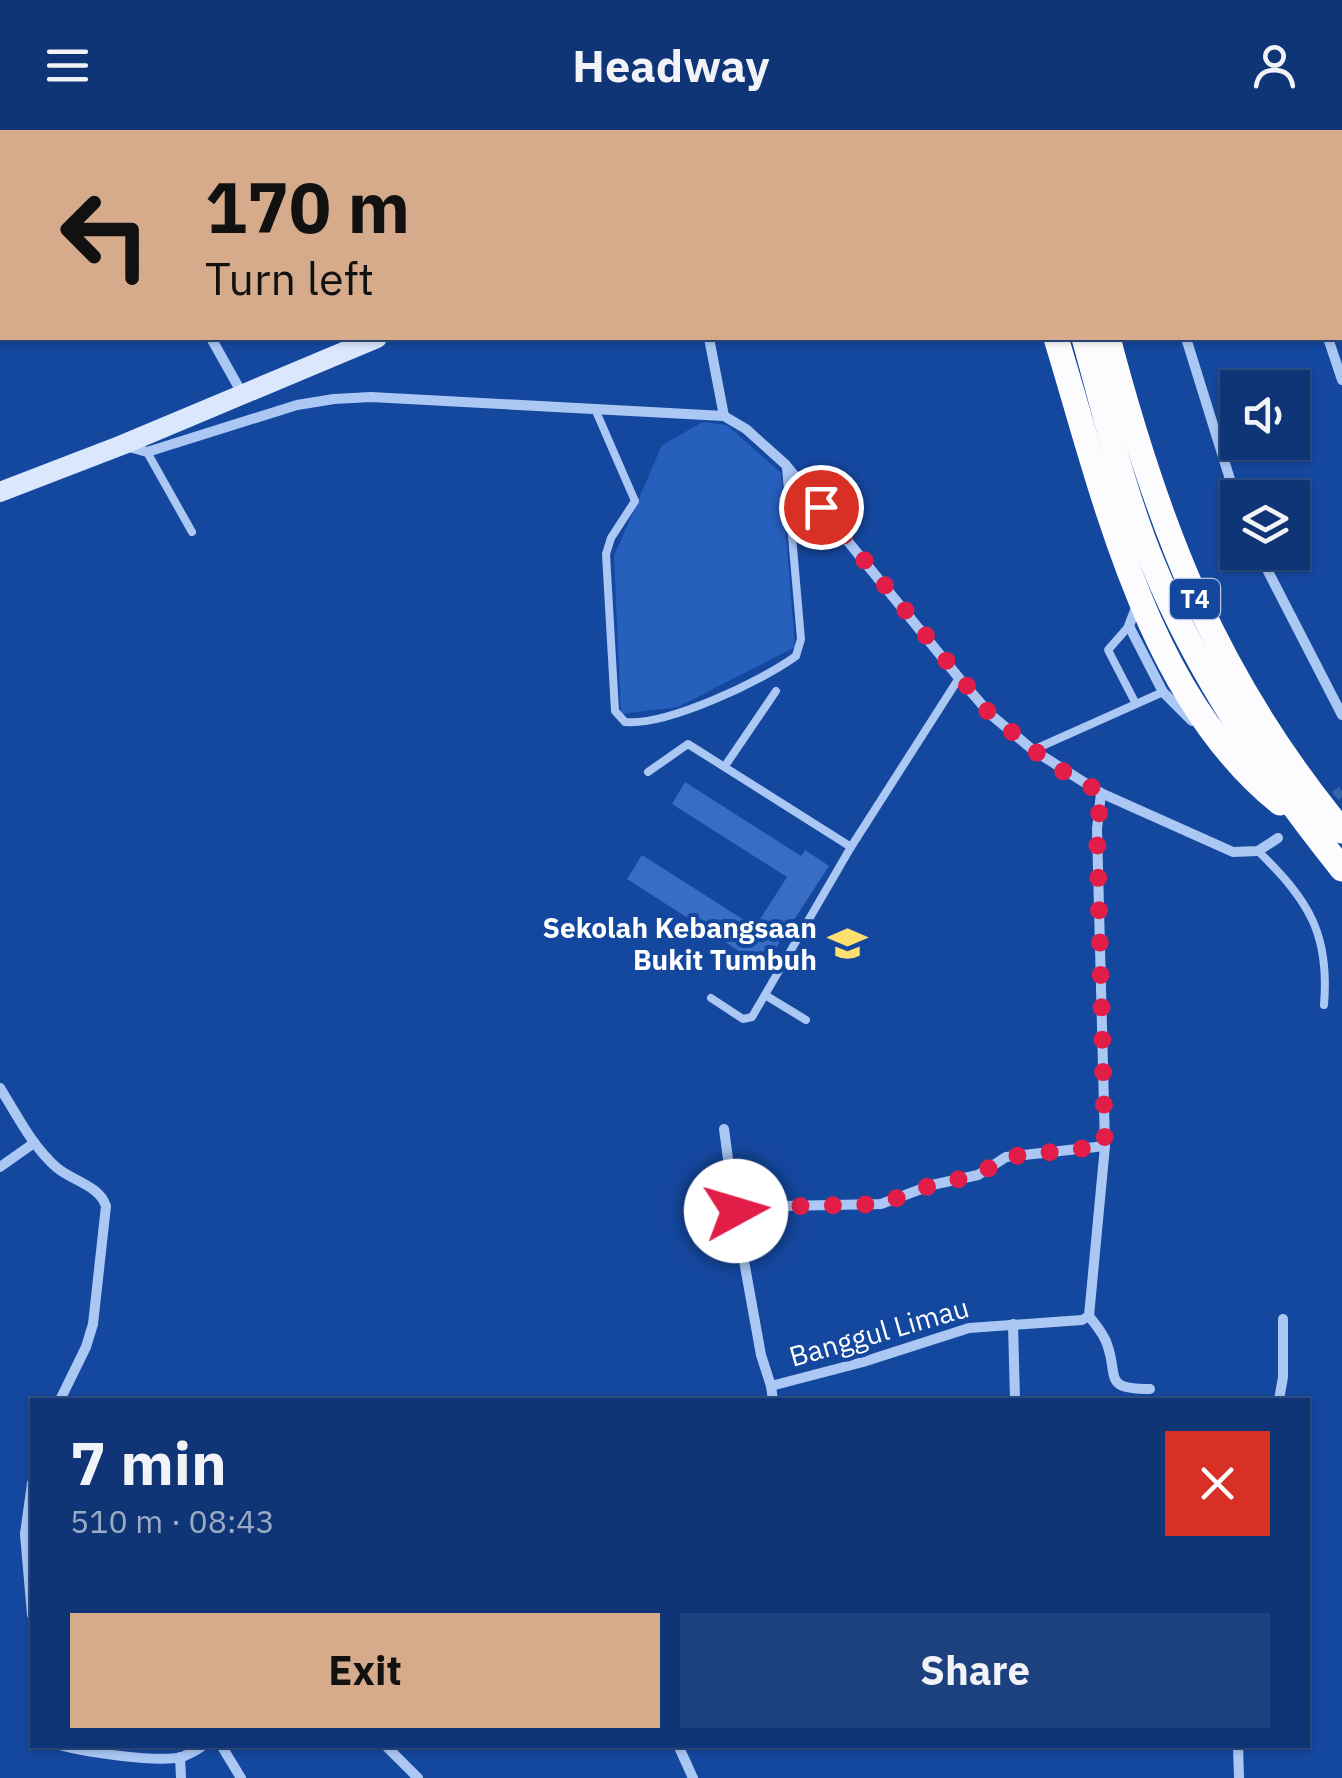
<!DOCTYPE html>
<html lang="en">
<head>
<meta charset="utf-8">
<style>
	body { margin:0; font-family:"IBM Plex Sans",sans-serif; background:#1d407e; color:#f1f3f6; height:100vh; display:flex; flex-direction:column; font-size:38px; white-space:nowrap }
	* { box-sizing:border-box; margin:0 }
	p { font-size:32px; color:#9babc5 }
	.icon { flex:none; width:55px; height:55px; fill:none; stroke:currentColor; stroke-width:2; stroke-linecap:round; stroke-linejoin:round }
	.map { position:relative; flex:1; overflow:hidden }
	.panel { position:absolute; left:30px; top:1268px; width:1280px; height:350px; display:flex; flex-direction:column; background:#0f3576; border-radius:0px; box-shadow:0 2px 8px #0004,0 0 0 2px #2f5088 }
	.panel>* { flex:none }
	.top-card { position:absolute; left:0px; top:0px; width:1342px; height:210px; box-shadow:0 2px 8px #0004,0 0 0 2px #2f5088; background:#d6ab8b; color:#111; overflow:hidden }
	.fabs { position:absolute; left:1220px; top:240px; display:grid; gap:20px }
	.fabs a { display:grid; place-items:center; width:90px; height:90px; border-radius:0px; background:#0f3576; box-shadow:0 2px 8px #0004,0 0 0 2px #2f5088; font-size:50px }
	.pin { position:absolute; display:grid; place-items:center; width:85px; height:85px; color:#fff; margin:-42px; border:5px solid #fff; border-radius:50%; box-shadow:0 2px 10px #0007 }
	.me { position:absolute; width:110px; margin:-55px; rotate:84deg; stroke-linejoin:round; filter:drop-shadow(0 0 8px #0008) }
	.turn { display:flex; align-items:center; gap:35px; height:210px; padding:0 40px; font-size:45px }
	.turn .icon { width:130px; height:130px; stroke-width:2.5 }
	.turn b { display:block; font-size:70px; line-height:85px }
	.round { display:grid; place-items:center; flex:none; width:105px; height:105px; border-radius:0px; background:#1d407e }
	.summary { display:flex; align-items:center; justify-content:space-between; height:170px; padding:0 40px }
	h1 { font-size:60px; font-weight:800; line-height:75px }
	.primary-button { display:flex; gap:20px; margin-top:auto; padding:20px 40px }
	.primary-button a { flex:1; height:115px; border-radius:0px; background:#d6ab8b; color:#111; font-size:40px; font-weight:800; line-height:115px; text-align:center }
	.primary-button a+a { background:#1d407e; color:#f1f3f6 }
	header { display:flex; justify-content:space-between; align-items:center; height:130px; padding:0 40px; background:#0f3576; font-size:45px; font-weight:800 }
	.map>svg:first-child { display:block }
	.green { fill:#275fbc }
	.building { fill:#386dc3 }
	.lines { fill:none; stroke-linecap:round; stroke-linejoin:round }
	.minor-tunnel { stroke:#3763ad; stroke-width:10; stroke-dasharray:10 5; stroke-linecap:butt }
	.service { stroke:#abc7f4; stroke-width:8 }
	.minor { stroke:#abc7f4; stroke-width:10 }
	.secondary { stroke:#dbe7fd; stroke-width:20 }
	.trunk { stroke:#fcfcff; stroke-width:25 }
	.route { stroke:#e11d48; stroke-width:18; stroke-dasharray:0 32.4 }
	.labels { text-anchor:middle; stroke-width:8; stroke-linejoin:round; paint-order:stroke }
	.shield { fill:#14479e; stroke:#b8c8e2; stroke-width:2.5 }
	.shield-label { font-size:25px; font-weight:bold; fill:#fff }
	.poi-label { font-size:28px; font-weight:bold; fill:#fff; stroke:#14479e; text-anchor:end }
	.street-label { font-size:28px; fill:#fff; stroke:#14479e }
</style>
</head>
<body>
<header><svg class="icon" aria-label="menu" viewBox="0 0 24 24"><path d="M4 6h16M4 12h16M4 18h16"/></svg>Headway<svg class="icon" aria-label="person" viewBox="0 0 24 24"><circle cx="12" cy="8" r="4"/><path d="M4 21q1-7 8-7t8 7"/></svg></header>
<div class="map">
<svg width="1342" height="1648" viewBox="0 0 1342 1648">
	<rect width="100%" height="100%" fill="#14479e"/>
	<!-- green -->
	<polygon class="green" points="703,292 727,295 781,343 795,517 678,577 621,584 614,426 662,315"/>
	<!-- building -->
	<polygon class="building" points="685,652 801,726 805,720 829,736 759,844 734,829 739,821 627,749 642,725 755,797 787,747 672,674"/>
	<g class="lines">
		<!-- minor-tunnel -->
		<polyline class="minor-tunnel" points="1323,675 1342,661"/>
		<!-- service -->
		<g class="service">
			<path d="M595,279L635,371L611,408L606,424L615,581L625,592C667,596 762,551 796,526L801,509L786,338"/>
			<polyline points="147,322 192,402"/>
			<polyline points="1129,496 1108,520 1136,574"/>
			<polyline points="1033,620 1163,562"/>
			<polyline points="725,636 776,561"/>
			<polyline points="648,642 688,614 851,717"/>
			<path d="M1258,721C1308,770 1330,803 1324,875"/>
			<polyline points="765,865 806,890"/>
			<polyline points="711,868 743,889 752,887 851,717 959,548"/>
		</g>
		<!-- minor -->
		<g class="minor">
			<polyline points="108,0 109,2"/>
			<polyline points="666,0 666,2"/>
			<polyline points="1120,0 1121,2"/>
			<polyline points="0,36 2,38"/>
			<polyline points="1340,119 1342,118"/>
			<polyline points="211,208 243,265"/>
			<polyline points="709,208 724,286"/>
			<polyline points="1186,208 1238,375"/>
			<polyline points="1328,208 1342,250"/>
			<polyline points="122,315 147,322 297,275 334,269 371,267 724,286 746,299 785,334 959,548 990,584 1033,620 1101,663 1233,722 1258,721 1278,708"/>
			<polyline points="1258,422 1342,585"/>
			<polyline points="1137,475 1129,496 1163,562 1192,591"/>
			<path d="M0,958C17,985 32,1016 56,1037C72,1051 99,1055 106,1076L93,1194L86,1217L60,1270"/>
			<polyline points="724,999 735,1081 783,1076 881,1074 932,1055 978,1045 1006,1027 1105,1016"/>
			<polyline points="0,1037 34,1013"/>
			<polyline points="735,1081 761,1225 771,1256"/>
			<path d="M1089,1186C1095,1194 1104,1204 1107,1214C1119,1247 1102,1259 1150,1259"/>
			<polyline points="1013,1194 1015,1270"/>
			<polyline points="773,1270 771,1256 863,1232 969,1198 1082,1190 1089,1186 1105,1016 1097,699 1101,663"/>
			<polyline points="1279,1270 1283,1247 1283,1189"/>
			<polyline points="32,1353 25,1404 32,1485"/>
			<path d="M59,1615C85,1622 156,1633 182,1627C190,1624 197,1620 204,1615"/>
			<polyline points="221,1615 241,1648"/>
			<polyline points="385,1615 418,1648"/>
			<polyline points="678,1615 693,1648"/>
			<polyline points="1238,1615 1239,1648"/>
			<polyline points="180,1627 181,1648"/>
		</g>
		<!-- secondary -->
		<polyline class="secondary" points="0,362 122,315 377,208"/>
		<!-- trunk -->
		<g class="trunk">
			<polyline points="976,0 979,2"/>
			<polyline points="1047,0 1048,2"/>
			<polyline points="1065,0 1066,2"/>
			<polyline points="1098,0 1099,2"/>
			<polyline points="890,1 897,0"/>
			<polyline points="861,2 866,0"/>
			<polyline points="1004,2 1004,0"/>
			<path d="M1056,208C1104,365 1147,566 1280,673"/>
			<path d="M1084,208C1105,283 1123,362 1153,434C1199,546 1267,645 1342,739"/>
			<path d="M1108,208C1158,398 1215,547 1342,701"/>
		</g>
	</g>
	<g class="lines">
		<!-- route -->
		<polyline class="route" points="736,1081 766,1077 881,1074 932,1055 978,1045 1006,1027 1105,1016 1097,699 1102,663 1052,635 990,584 821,377"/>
	</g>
	<!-- icons -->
	<defs>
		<symbol id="school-bare" viewBox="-9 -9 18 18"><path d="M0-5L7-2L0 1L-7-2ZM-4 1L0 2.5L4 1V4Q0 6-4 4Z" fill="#ffdf6e" stroke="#14479e" stroke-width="2.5" paint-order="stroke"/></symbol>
	</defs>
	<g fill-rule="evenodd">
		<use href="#school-bare" x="820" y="786" width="55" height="55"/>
	</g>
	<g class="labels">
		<!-- shield labels -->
		<rect class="shield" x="1170" y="449" width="50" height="40" rx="8"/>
		<g class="shield-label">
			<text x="1195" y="478">T4</text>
		</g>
		<!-- poi labels -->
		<g class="poi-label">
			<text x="817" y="808">Sekolah Kebangsaan<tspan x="817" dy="32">Bukit Tumbuh</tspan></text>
		</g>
		<!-- street labels -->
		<g class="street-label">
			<text transform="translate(879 1202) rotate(-16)" y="10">Banggul Limau</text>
		</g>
	</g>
</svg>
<div class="fabs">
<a><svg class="icon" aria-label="sound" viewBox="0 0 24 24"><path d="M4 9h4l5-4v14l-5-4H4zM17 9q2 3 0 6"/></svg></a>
<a><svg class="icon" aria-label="layers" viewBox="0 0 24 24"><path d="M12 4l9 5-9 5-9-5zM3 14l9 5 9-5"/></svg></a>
</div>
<div class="pin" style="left:821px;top:377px;background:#d93025"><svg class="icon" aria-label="arrive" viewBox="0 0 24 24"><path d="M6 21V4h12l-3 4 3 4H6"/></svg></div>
<svg class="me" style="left:736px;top:1081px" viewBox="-20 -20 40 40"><circle r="19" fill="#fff"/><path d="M0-13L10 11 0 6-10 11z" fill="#e11d48"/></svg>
<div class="top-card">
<div class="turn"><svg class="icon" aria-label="left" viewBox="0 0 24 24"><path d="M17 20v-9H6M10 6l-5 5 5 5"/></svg><div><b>170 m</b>Turn left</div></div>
</div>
<section class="panel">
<div class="summary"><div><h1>7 min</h1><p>510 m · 08:43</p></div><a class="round" style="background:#d93025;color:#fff"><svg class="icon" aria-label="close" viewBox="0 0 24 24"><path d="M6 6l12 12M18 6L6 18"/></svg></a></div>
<div class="primary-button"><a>Exit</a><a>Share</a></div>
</section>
</div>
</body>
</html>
